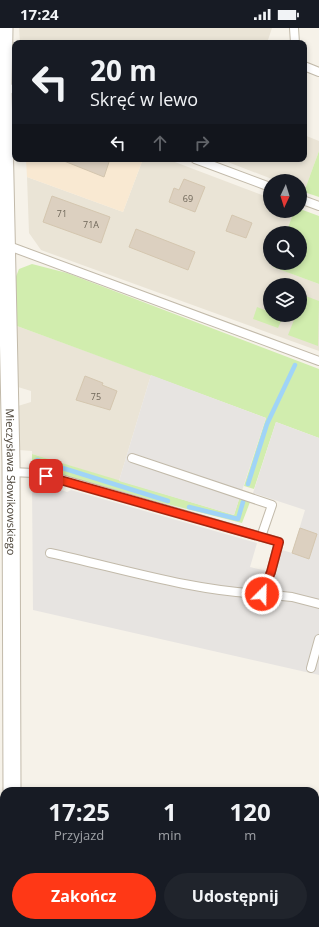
<!DOCTYPE html>
<html lang="pl">
<head>
<meta charset="utf-8">
<style>
	body { margin:0; font-family:"Open Sans",sans-serif; background:#20242c; color:#f1f3f6; height:100vh; display:flex; flex-direction:column; font-size:15px; white-space:nowrap }
	* { box-sizing:border-box; margin:0 }
	p { font-size:13px; color:#9ea1a6 }
	.icon { flex:none; width:22px; height:22px; fill:none; stroke:currentColor; stroke-width:2; stroke-linecap:round; stroke-linejoin:round }
	.map { position:relative; flex:1; overflow:hidden }
	.drawer { position:absolute; left:0px; top:759px; width:319px; height:140px; display:flex; flex-direction:column; background:#171b24; border-radius:12px 12px 0 0; box-shadow:0 2px 6px #0003 }
	.drawer>* { flex:none }
	.top-card { position:absolute; left:12px; top:12px; width:295px; height:122px; border-radius:8px; box-shadow:0 2px 6px #0003; background:#171b24; color:#f1f3f6; overflow:hidden }
	.needle { width:26px; rotate:184deg }
	.tools { position:absolute; left:263px; top:146px; display:grid; gap:8px }
	.tools a { display:grid; place-items:center; width:44px; height:44px; border-radius:50%; background:#171b24; box-shadow:0 2px 6px #0003; font-size:20px }
	.pin { position:absolute; display:grid; place-items:center; width:34px; height:34px; color:#fff; margin:-17px; border-radius:8px; box-shadow:0 2px 6px #0006 }
	.me { position:absolute; width:44px; margin:-22px; rotate:23deg; stroke-linejoin:round; filter:drop-shadow(0 0 3px #0008) }
	.turn { display:flex; align-items:center; gap:14px; height:84px; padding:0 12px; font-size:18px }
	.turn .icon { width:52px; height:52px; stroke-width:2.5 }
	.turn b { display:block; font-size:28px; line-height:34px }
	.lanes { display:flex; align-items:center; height:38px; padding:0 12px; background:#0003; justify-content:center; gap:20px; direction:ltr }
	.lanes .off { opacity:.35 }
	.eta { display:flex; justify-content:space-evenly; align-items:center; height:68px; text-align:center }
	.eta b { font-size:24px; font-weight:700; line-height:28px }
	.action { display:flex; gap:8px; margin-top:auto; padding:8px 12px }
	.action a { flex:1; height:46px; border-radius:24px; background:#ff3816; color:#fff; font-size:16px; font-weight:700; line-height:46px; text-align:center }
	.action a+a { background:#20242c; color:#f1f3f6 }
	.status { display:flex; justify-content:space-between; align-items:center; height:28px; padding:0 20px; background:#171b24; direction:ltr }
	.status svg { height:11px; fill:currentColor }
	.map>svg:first-child { display:block }
	.residential { fill:#eae4d6; fill-rule:evenodd }
	.commercial { fill:#f9e9d2 }
	.green { fill:#d1edae }
	.parking { fill:#e7e4e1 }
	.lines { fill:none; stroke-linecap:round; stroke-linejoin:round }
	.stream { stroke:#a0d4f7; stroke-width:4.5 }
	.building { fill:#dcd0c0; stroke:#d4c6af }
	.service-casing { stroke:#c2baaa; stroke-width:10 }
	.minor-casing { stroke:#c2baaa; stroke-width:19 }
	.path { stroke:#c5b69a; stroke-width:2.5; stroke-dasharray:2 2; stroke-linecap:butt }
	.service { stroke:#fff; stroke-width:8 }
	.minor { stroke:#fff; stroke-width:17 }
	.route-casing { stroke:#a6240e; stroke-width:10 }
	.route { stroke:#ff3816; stroke-width:7 }
	.labels { text-anchor:middle; stroke-width:3.5; stroke-linejoin:round; paint-order:stroke }
	.number-label { font-size:9px; fill:#6e6658 }
	.street-label { font-size:11px; fill:#4a4236; stroke:#fff }
</style>
</head>
<body>
<div class="status"><b>17:24</b><svg viewBox="0 0 49 12"><path d="M0 12V9h3v3zM5 12V6h3v6zM10 12V3h3v9zM15 12V0h3v12zM26 1h20v11H26zM47 4h2v5h-2z"/></svg></div>
<div class="map">
<svg width="319" height="899" viewBox="0 0 319 899">
	<rect width="100%" height="100%" fill="#f6f2e9"/>
	<!-- residential -->
	<g class="residential">
		<polygon points="19,0 272,0 267,15 20,15"/>
		<polygon points="304,107 319,113 319,123 304,164 300,162 300,153 277,153 220,131 304,131"/>
		<path d="M143,131H167L270,170V183H294L286,205H270V235H275L274,239L319,256V323L41,222L29,205L27,149L123,184ZM270,257H300V287H270Z"/>
		<polygon points="17,298 151,347 119,453 32,426 32,423 19,422 18,378 31,374 31,363 18,359"/>
	</g>
	<!-- commercial -->
	<polygon class="commercial" points="26,131 143,131 123,184 27,149"/>
	<!-- green -->
	<g class="green">
		<polygon points="319,123 319,169 304,164"/>
		<polygon points="300,181 319,188 319,256 273,239 275,235 300,235 300,205 286,205 294,183 300,183"/>
		<polygon points="32,236 67,245 319,341 319,410 276,394 254,461 244,458 266,390 17,298 15,251 19,241"/>
		<polygon points="303,267 319,273 318,318 288,307 296,287 300,287 300,276"/>
		<polygon points="257,279 270,284 270,287 283,289 278,300 253,291"/>
		<polygon points="32,426 234,487 239,471 250,474 242,495 163,475 32,438"/>
	</g>
	<!-- parking -->
	<g class="parking">
		<polygon points="151,347 266,390 234,487 119,453"/>
		<polygon points="276,394 319,410 319,647 33,582 32,453 67,464 71,462 257,515 250,539 276,545 282,522 292,525 305,482 253,465"/>
	</g>
	<g class="lines">
		<!-- stream -->
		<g class="stream">
			<polyline points="37,432 168,473"/>
			<polyline points="248,456 267,396 295,337"/>
			<polyline points="189,479 238,491 243,474"/>
		</g>
	</g>
	<!-- building -->
	<g class="building">
		<polygon points="59,131 110,131 104,149"/>
		<polygon points="184,151 205,159 195,184 169,174 174,160 179,162"/>
		<polygon points="52,168 110,189 101,215 43,194"/>
		<polygon points="232,187 252,195 246,210 226,203"/>
		<polygon points="136,201 195,224 188,242 129,219"/>
		<polygon points="85,348 103,355 102,357 117,363 110,382 76,372"/>
		<polygon points="300,500 317,506 309,531 292,525"/>
	</g>
	<g class="lines">
		<defs>
			<g id="service">
				<polyline points="294,0 295,15"/>
				<polyline points="304,38 319,44"/>
				<polyline points="3,58 15,62"/>
				<polyline points="195,131 270,159"/>
				<polyline points="300,171 319,178"/>
				<polyline points="6,217 319,333"/>
				<polyline points="132,430 272,477 261,509"/>
				<polyline points="11,444 34,445 58,450 279,514 271,544 262,566 292,569 319,576"/>
				<path d="M50,525C119,540 192,563 262,566"/>
				<polyline points="311,640 319,611"/>
			</g>
			<g id="minor">
				<path id="s1" d="M4,0L3,58L11,435L12,763"/>
				<polyline points="15,895 15,899"/>
				<polyline points="315,895 319,895"/>
			</g>
		</defs>
		<!-- service casing -->
		<use href="#service" class="service-casing"/>
		<!-- minor casing -->
		<use href="#minor" class="minor-casing"/>
		<!-- path -->
		<g class="path">
			<polyline points="38,899 38,895"/>
			<polyline points="43,899 60,895 161,899"/>
		</g>
		<!-- service -->
		<use href="#service" class="service"/>
		<!-- minor -->
		<use href="#minor" class="minor"/>
	</g>
	<g class="lines">
		<defs>
			<polyline id="route" points="46,448 279,514 271,544 262,566"/>
		</defs>
		<!-- route casing -->
		<use href="#route" class="route-casing"/>
		<!-- route -->
		<use href="#route" class="route"/>
	</g>
	<g class="labels">
		<!-- number labels -->
		<g class="number-label">
			<text x="188" y="174">69</text>
			<text x="62" y="189">71</text>
			<text x="91" y="200">71A</text>
			<text x="96" y="372">75</text>
		</g>
		<!-- street labels -->
		<g class="street-label">
			<text dy="4" stroke="none"><textPath href="#s1" startOffset="454">Mieczysława Słowikowskiego</textPath></text>
		</g>
	</g>
</svg>
<div class="tools">
<a><svg class="needle" viewBox="-14 -14 28 28"><path d="M0-13l5 13h-10z" fill="#e53935"/><path d="M0 13l5-13h-10z" fill="#9ea1a6"/></svg></a>
<a><svg class="icon" aria-label="search" viewBox="0 0 24 24"><circle cx="10" cy="10" r="6"/><path d="M15 15l6 6"/></svg></a>
<a><svg class="icon" aria-label="layers" viewBox="0 0 24 24"><path d="M12 4l9 5-9 5-9-5zM3 14l9 5 9-5"/></svg></a>
</div>
<div class="pin" style="left:46px;top:448px;background:#d93025"><svg class="icon" aria-label="arrive" viewBox="0 0 24 24"><path d="M6 21V4h12l-3 4 3 4H6"/></svg></div>
<svg class="me" style="left:262px;top:566px" viewBox="-20 -20 40 40"><circle r="17" fill="#ff3816" stroke="#fff" stroke-width="3"/><path d="M0-11L8 9 0 5-8 9z" fill="#fff"/></svg>
<div class="top-card">
<div class="turn"><svg class="icon" aria-label="left" viewBox="0 0 24 24"><path d="M17 20v-9H6M10 6l-5 5 5 5"/></svg><div><b>20 m</b>Skręć w lewo</div></div>
<div class="lanes"><svg class="icon" aria-label="left" viewBox="0 0 24 24"><path d="M17 20v-9H6M10 6l-5 5 5 5"/></svg><svg class="icon off" aria-label="ahead" viewBox="0 0 24 24"><path d="M12 20V5M6 11l6-6 6 6"/></svg><svg class="icon off" aria-label="right" viewBox="0 0 24 24"><path d="M7 20v-9h11M14 6l5 5-5 5"/></svg></div>
</div>
<section class="drawer">
<div class="eta">
<div><b>17:25</b><p>Przyjazd</p></div>
<div><b>1</b><p>min</p></div>
<div><b>120</b><p>m</p></div>
</div>
<div class="action"><a>Zakończ</a><a>Udostępnij</a></div>
</section>
</div>
</body>
</html>
